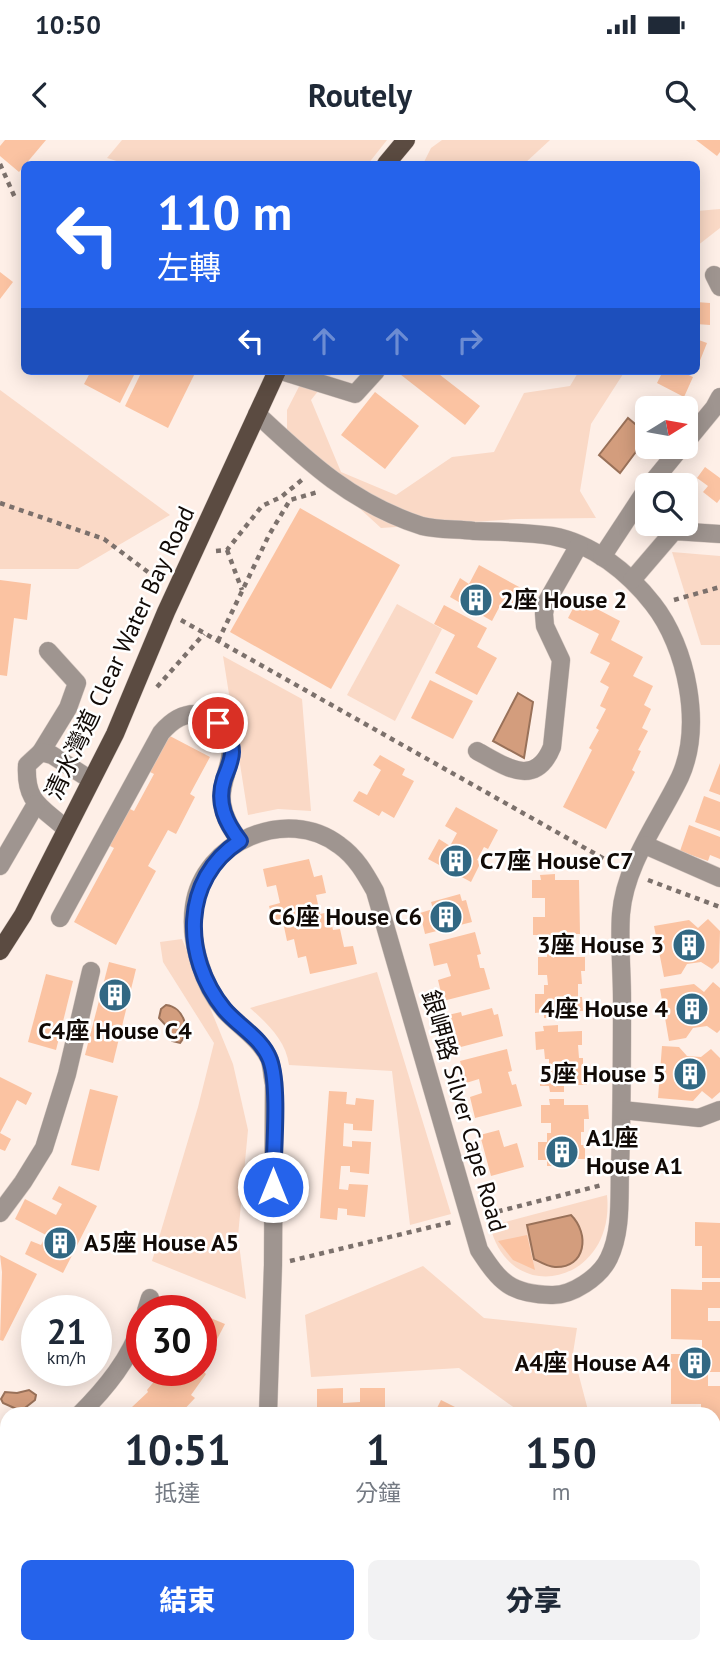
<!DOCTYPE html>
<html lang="zh-TW">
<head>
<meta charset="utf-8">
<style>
	body { margin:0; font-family:"PT Sans","Noto Sans TC",sans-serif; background:#f2f2f3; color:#1f2937; height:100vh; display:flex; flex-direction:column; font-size:26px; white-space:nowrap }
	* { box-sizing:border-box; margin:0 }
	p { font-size:23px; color:#747a83 }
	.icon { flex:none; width:38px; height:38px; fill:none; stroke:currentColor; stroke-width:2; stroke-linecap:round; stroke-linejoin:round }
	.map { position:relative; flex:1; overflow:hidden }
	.side { position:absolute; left:0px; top:1267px; width:721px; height:247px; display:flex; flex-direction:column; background:#fff; border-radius:21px 21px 0 0; box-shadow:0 4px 18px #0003 }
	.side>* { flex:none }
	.guide { position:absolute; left:21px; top:21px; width:679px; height:214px; border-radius:10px; box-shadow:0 4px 18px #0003; background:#2563eb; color:#fff; overflow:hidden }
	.needle { width:46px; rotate:79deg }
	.controls { position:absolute; left:635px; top:256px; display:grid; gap:14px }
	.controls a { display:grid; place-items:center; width:63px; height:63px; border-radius:10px; background:#fff; box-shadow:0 4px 18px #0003; font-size:35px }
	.speed { position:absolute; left:21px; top:1155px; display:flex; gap:14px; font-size:35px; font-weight:700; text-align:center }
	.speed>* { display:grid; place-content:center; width:91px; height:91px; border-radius:50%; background:#fff; box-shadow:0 4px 18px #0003; line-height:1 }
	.speed small { font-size:18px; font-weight:400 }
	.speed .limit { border:10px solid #d22; background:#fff; color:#111 }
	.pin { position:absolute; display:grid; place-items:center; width:60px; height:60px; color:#fff; margin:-30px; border:4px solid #fff; border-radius:50%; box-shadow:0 2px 7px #0007 }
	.me { position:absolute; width:77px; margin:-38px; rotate:0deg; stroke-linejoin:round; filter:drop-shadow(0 0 5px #0008) }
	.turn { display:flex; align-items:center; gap:24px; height:147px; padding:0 21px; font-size:32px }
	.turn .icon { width:91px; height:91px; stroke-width:2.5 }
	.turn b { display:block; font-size:49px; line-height:60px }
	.lanes { display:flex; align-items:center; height:66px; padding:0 21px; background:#0003; justify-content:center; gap:35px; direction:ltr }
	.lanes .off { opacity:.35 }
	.eta { display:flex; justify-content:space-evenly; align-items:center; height:119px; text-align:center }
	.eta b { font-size:42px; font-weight:800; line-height:49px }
	.cta { display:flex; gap:14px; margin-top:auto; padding:14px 21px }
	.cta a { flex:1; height:80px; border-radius:10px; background:#2563eb; color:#fff; font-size:28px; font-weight:800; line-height:80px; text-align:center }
	.cta a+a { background:#f2f2f3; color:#1f2937 }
	.status { display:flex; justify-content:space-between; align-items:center; height:49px; padding:0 35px; background:#fff; direction:ltr }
	.status svg { height:19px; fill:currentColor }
	header { display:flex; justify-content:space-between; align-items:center; height:91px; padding:0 21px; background:#fff; font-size:32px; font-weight:800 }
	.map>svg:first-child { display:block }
	.green { fill:#fad9c6 }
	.water { fill:#d39d7d; stroke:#997159; stroke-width:2 }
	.building { fill:#fbc3a2 }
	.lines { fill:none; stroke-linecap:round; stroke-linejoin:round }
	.minor-casing { stroke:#d8cac3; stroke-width:19 }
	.major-casing { stroke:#d8cac3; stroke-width:19 }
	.path { stroke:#7c716c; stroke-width:4.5; stroke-dasharray:5 5; stroke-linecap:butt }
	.minor { stroke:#9f9590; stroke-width:18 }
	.major { stroke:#5b4b41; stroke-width:18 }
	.route-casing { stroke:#184099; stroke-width:18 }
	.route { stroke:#2563eb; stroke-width:12 }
	.labels { text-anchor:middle; stroke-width:5; stroke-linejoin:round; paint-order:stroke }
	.poi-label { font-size:24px; font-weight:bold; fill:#110a06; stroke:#fff; text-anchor:end }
	.street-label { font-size:24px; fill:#110a06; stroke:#fff }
</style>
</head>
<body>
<div class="status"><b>10:50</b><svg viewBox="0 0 49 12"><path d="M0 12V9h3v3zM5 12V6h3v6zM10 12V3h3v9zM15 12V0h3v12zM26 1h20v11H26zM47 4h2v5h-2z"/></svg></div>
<header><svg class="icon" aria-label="back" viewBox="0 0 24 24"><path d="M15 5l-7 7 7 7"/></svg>Routely<svg class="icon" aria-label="search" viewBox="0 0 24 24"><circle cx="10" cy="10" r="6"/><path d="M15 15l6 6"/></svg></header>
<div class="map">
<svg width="720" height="1513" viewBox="0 0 720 1513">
	<rect width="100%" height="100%" fill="#feefe7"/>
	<!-- green -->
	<g class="green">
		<polygon points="122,0 387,0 368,24 126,24 107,18"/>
		<polygon points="442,0 550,0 524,24 423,24 431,8"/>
		<polygon points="720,69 720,88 697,106 697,71"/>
		<polygon points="307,231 334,231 311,260 341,332 396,355 452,317 494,312 524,253 570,246 579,231 625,231 591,284 580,351 596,378 517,379 381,388 287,302 287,270"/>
		<polygon points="0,250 170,375 78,429 0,429"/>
		<polygon points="672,412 720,416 720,505 701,505"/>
		<polygon points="397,464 442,489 395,581 347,555"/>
		<polygon points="223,516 302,559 311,671 278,669 248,675"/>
		<polygon points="182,799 233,924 248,990 238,1096 246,1159 152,1121 198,967 214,903 163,822 160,802"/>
		<path d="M377,832L451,1074L410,1085L392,931L289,925C286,901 268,884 250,868Z"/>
		<path d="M607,1055C616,1142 511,1170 490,1086Z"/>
		<polygon points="423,1126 484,1178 577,1188 573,1213 589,1274 523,1274 459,1228 311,1237 305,1175"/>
	</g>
	<!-- water -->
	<g class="water">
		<polygon points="628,278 647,294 647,297 620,333 599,315"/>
		<polygon points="518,553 533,562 524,618 493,601"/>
		<path d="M166,865C184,867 191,890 180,903L172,901L170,890L159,878L161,869Z"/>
		<path d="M571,1075C590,1094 586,1128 555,1127C548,1127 540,1122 534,1119L527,1085Z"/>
		<polygon points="29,1250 36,1255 35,1260 21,1271 3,1263 1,1259 5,1252 17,1253"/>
	</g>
	<!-- building -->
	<g class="building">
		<polygon points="5,0 46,0 19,32 0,16 0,6"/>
		<polygon points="696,0 720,0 720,12 717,16"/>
		<polygon points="0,132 13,142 0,159"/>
		<polygon points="696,162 710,163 710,185 696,184"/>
		<polygon points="696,199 707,203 699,223 696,222"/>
		<polygon points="91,231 136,231 120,263 84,244"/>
		<polygon points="142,231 196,231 168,288 125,266"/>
		<polygon points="396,231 435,231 480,266 465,285"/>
		<polygon points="663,231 669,234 670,231 680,231 693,237 684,257 657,243"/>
		<polygon points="375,252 419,286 385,329 341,295"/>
		<polygon points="657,260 667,268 648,268 648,279 639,272 648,262 653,266"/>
		<polygon points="705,327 720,338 720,359 717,363 703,352 708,346 697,338"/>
		<polygon points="300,368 400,425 331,549 230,492"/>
		<polygon points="479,425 521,448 510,467 502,462 492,481 450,457 460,438 469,444"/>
		<polygon points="0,440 31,444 27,480 14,478 7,536 0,535"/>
		<polygon points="578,459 620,481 611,500 643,517 633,536 653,546 644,565 651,569 642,588 648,591 638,610 641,611 632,630 635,632 606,689 563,667 592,610 589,608 599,590 596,588 606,569 600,566 609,547 600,542 610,523 590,513 599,494 568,478"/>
		<polygon points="444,465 487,488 477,507 497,518 477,555 435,533 455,495 434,484"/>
		<polygon points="430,540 473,561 453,599 411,578"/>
		<polygon points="168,595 210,617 190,654 195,657 176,694 168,690 148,726 156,731 116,805 74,782 114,708 106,704 126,667 134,671 154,634 148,631"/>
		<polygon points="380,615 405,629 402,635 414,641 394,678 382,671 379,676 353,661 359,651 367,655 374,642 381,630 373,625"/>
		<polygon points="720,623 720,655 709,651"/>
		<polygon points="704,656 720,662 720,691 695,682"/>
		<polygon points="456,667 498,690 488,709 484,707 477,720 481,722 471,742 428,719 439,699 450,706 457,693 445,686"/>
		<polygon points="689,685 720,697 720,719 710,715 708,721 680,711"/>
		<polygon points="309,719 314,737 322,735 326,753 316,755 320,774 329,772 333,790 340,789 344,807 353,806 357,824 310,834 306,816 298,818 294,799 287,801 283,782 274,784 269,766 280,763 276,745 267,747 263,729"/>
		<polygon points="555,734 555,740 579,740 580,794 556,794 557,800 542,801 542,795 533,795 533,777 545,777 545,758 532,758 532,740 541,740 540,735"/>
		<polygon points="460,754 462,761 466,760 472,782 425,794 420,773 433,769 431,762"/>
		<polygon points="708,779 720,791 719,822 712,829 701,822 687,824 681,834 664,837 654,786 689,780 698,788"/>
		<polygon points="475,792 481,814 477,815 480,828 484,828 490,849 443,861 438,840 451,836 447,823 434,826 429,804"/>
		<polygon points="547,811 561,811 561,817 585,817 585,831 581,831 582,844 578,844 578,857 582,857 583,871 558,871 558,878 544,878 544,872 535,873 535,854 544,854 544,845 548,845 547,835 538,835 538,817 547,817"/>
		<polygon points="109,822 136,829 113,923 85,915"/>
		<polygon points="46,834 73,841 56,910 28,902"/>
		<polygon points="713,842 720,848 720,890 717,893 707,886 693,888 686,898 669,901 660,849 694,844 704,852"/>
		<polygon points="492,868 494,875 498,874 503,896 457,908 448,875 461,872 462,876"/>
		<polygon points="558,885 558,892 582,891 582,905 578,905 579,918 583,918 583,931 587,930 587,945 564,945 564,952 550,952 549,946 540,946 540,929 549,928 549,919 545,919 544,909 536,910 535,892 544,891 543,886"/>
		<polygon points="662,906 679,907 687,916 701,917 711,909 720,918 720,952 712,959 702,951 693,961 658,958"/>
		<polygon points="507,909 512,931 508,932 512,945 516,944 522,966 475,978 470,957 482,953 479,939 466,943 460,921"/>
		<polygon points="0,937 32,953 26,965 17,960 0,993 11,999 5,1011 0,1009"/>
		<polygon points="90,949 118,956 99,1031 71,1025"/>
		<polygon points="329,951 347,952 346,964 355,965 356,958 374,960 372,991 353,990 353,984 344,983 343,1006 352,1007 352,1001 371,1002 369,1034 350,1032 350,1026 341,1026 340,1037 339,1049 348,1050 349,1044 368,1045 365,1077 347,1075 347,1069 338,1068 337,1080 320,1078"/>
		<polygon points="549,959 564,959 564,965 588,965 589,979 584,979 584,992 581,992 581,1005 585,1005 585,1019 561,1019 562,1026 547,1026 547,1020 538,1020 538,1002 547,1002 547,993 551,993 551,983 541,983 541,965 550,965"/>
		<polygon points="499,990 504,1007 517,1003 524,1027 491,1036 480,995"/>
		<polygon points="59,1046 97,1066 63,1133 25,1114 31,1101 41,1105 46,1095 15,1079 25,1059 56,1075 62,1064 52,1059"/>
		<polygon points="695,1082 720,1083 720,1138 702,1138 702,1106 695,1106"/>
		<polygon points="527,1095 535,1130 513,1120 498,1101"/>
		<polygon points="0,1115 37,1134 3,1201 0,1200 2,1132"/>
		<polygon points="702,1142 720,1142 720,1168 708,1168 708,1181 720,1181 720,1232 708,1232 708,1246 720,1246 720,1297 714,1297 714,1274 701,1274 701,1264 671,1264 671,1214 702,1214 702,1200 671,1199 671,1149 702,1150"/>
		<polygon points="201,1174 225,1184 213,1207 217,1209 203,1231 206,1234 191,1255 195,1258 180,1274 131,1274 135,1270 132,1267 148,1252 147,1250 161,1233 158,1230 201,1230"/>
		<polygon points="343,1248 343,1263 360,1262 360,1248 385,1248 385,1271 391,1271 391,1274 323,1274 323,1272 317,1272 317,1249"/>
		<polygon points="441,1260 469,1274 434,1274"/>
		<polygon points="714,1311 720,1311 720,1362 714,1361"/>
		<polygon points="82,1507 150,1507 150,1508 130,1513 73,1513 82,1510"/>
		<rect x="411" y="1507" width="50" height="6"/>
		<polygon points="652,1507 689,1507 685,1513 648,1513"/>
	</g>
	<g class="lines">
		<defs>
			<g id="minor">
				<polyline points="714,135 720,147"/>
				<polyline points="281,231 355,254 376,231"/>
				<path d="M257,274C308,322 353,364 422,386C438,390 457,389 474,391C500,392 527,392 552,396C592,403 629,433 653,464C687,507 703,586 680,637C659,681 625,724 621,774C619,802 622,831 622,859C622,915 622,972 620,1028C619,1058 622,1091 609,1118C600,1137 572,1156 551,1155C510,1154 500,1142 479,1110L375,751C365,733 356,717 339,705C287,665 203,702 194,766C189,800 202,845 225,871C239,886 259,898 269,918C272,925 272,936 274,944L273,1125L268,1274"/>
				<polyline points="686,302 714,268 720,257"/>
				<polyline points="650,345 682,306"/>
				<polyline points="602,417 648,347"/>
				<polyline points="632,440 674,391 720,394"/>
				<path d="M477,611C505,626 535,649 552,607L561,520L545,486L544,474L546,463L579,405"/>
				<polyline points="41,612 68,568 77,543 48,511"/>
				<path d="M66,689C41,666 25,663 27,625L41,612L52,615L91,640"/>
				<polyline points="645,705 720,738"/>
				<polyline points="0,726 36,664"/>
				<path d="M60,778L161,593C172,580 185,571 203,575C212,577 219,583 224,591C242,614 218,638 222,663C224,678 231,689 240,701"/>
				<polyline points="622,970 699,978 720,970"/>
				<polyline points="0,1073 23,1042 44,1008 67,934 91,831"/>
				<polyline points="146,1171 150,1158"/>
				<path d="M80,1274C106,1248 130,1219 142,1183"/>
				<polyline points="0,1319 7,1316"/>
				<polyline points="0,1491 7,1490"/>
				<polyline points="378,1507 381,1513"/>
				<polyline points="517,1507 519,1513"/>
				<polyline points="207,1513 215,1507"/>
				<polyline points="594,1513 596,1507"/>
				<polyline points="708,1513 710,1507"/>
			</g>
			<g id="major">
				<polyline points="386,24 406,0"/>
				<polyline points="0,811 23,775 115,594 166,472 277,231"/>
			</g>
		</defs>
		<!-- minor casing -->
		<use href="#minor" class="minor-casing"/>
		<!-- major casing -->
		<use href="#major" class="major-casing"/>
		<!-- path -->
		<g class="path">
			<polyline points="0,24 16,60"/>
			<polyline points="0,363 104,399 160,441"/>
			<polyline points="227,410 242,450"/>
			<polyline points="216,411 227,410 262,366 281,357 303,339"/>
			<polyline points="674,460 720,447"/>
			<polyline points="181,480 615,725"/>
			<polyline points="218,501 269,395 290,360 318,352"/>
			<polyline points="157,547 204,494"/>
			<polyline points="648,740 720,767"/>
			<polyline points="488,1074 602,1045"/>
			<polyline points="290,1121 452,1082"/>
		</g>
		<!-- minor -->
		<use href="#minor" class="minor"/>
		<!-- major -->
		<use href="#major" class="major"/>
	</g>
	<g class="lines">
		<defs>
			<path id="route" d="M218,583C225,592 232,600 232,612C232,621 227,631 224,639C216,663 226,683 240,701C181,739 182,817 224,869C238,886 262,898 270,920C280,947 273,1016 273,1047"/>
		</defs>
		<!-- route casing -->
		<use href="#route" class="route-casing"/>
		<!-- route -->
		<use href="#route" class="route"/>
	</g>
	<!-- icons -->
	<defs>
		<symbol id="building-disc" viewBox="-11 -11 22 22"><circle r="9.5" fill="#326883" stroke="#fff"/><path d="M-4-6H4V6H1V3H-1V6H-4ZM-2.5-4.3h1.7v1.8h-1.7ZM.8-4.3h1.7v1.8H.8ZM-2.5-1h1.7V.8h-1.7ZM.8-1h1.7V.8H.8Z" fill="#fff"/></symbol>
	</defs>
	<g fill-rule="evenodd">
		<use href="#building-disc" x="457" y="441" width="38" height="38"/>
		<use href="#building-disc" x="437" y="702" width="38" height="38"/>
		<use href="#building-disc" x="427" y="758" width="38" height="38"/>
		<use href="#building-disc" x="670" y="786" width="38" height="38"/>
		<use href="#building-disc" x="96" y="836" width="38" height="38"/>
		<use href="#building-disc" x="673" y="850" width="38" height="38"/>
		<use href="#building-disc" x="671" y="915" width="38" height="38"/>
		<use href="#building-disc" x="543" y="993" width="38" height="38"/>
		<use href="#building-disc" x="41" y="1084" width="38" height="38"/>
		<use href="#building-disc" x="676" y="1204" width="38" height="38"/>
	</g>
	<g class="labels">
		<!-- poi labels -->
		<g class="poi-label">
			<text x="500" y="468" text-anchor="start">2座 House 2</text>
			<text x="480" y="729" text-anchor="start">C7座 House C7</text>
			<text x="422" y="785">C6座 House C6</text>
			<text x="664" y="813">3座 House 3</text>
			<text x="668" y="877">4座 House 4</text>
			<text x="115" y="899" text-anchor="middle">C4座 House C4</text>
			<text x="666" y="942">5座 House 5</text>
			<text x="586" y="1006" text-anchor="start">A1座<tspan x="586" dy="28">House A1</tspan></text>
			<text x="84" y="1111" text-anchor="start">A5座 House A5</text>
			<text x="670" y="1231">A4座 House A4</text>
		</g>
		<!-- street labels -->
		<g class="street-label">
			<text transform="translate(120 513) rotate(-65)" y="8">清水灣道 Clear Water Bay Road</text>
			<text transform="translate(464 971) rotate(74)" y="8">銀岬路 Silver Cape Road</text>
		</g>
	</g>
</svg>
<div class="controls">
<a><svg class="needle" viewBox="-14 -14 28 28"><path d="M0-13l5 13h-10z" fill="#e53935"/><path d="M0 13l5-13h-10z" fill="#747a83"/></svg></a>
<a><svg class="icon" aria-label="search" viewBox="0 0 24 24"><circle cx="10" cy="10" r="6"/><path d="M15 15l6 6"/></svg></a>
</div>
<div class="speed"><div>21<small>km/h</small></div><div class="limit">30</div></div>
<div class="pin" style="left:218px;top:583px;background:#d93025"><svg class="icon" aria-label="arrive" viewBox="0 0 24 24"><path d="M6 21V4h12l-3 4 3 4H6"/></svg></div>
<svg class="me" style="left:273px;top:1047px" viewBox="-20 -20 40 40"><circle r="17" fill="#2563eb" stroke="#fff" stroke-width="3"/><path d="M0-11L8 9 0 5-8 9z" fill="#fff"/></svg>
<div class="guide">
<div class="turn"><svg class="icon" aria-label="left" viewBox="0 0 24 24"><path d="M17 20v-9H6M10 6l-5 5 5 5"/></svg><div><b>110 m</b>左轉</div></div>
<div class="lanes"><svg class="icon" aria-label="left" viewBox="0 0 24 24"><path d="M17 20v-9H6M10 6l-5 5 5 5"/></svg><svg class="icon off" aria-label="ahead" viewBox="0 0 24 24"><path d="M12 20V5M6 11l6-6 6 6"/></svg><svg class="icon off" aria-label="ahead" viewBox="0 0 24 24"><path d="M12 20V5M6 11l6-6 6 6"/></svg><svg class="icon off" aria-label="right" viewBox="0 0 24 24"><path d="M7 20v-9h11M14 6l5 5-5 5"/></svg></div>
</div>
<section class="side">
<div class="eta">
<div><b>10:51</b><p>抵達</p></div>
<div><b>1</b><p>分鐘</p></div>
<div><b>150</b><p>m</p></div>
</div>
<div class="cta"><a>結束</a><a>分享</a></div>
</section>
</div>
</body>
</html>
